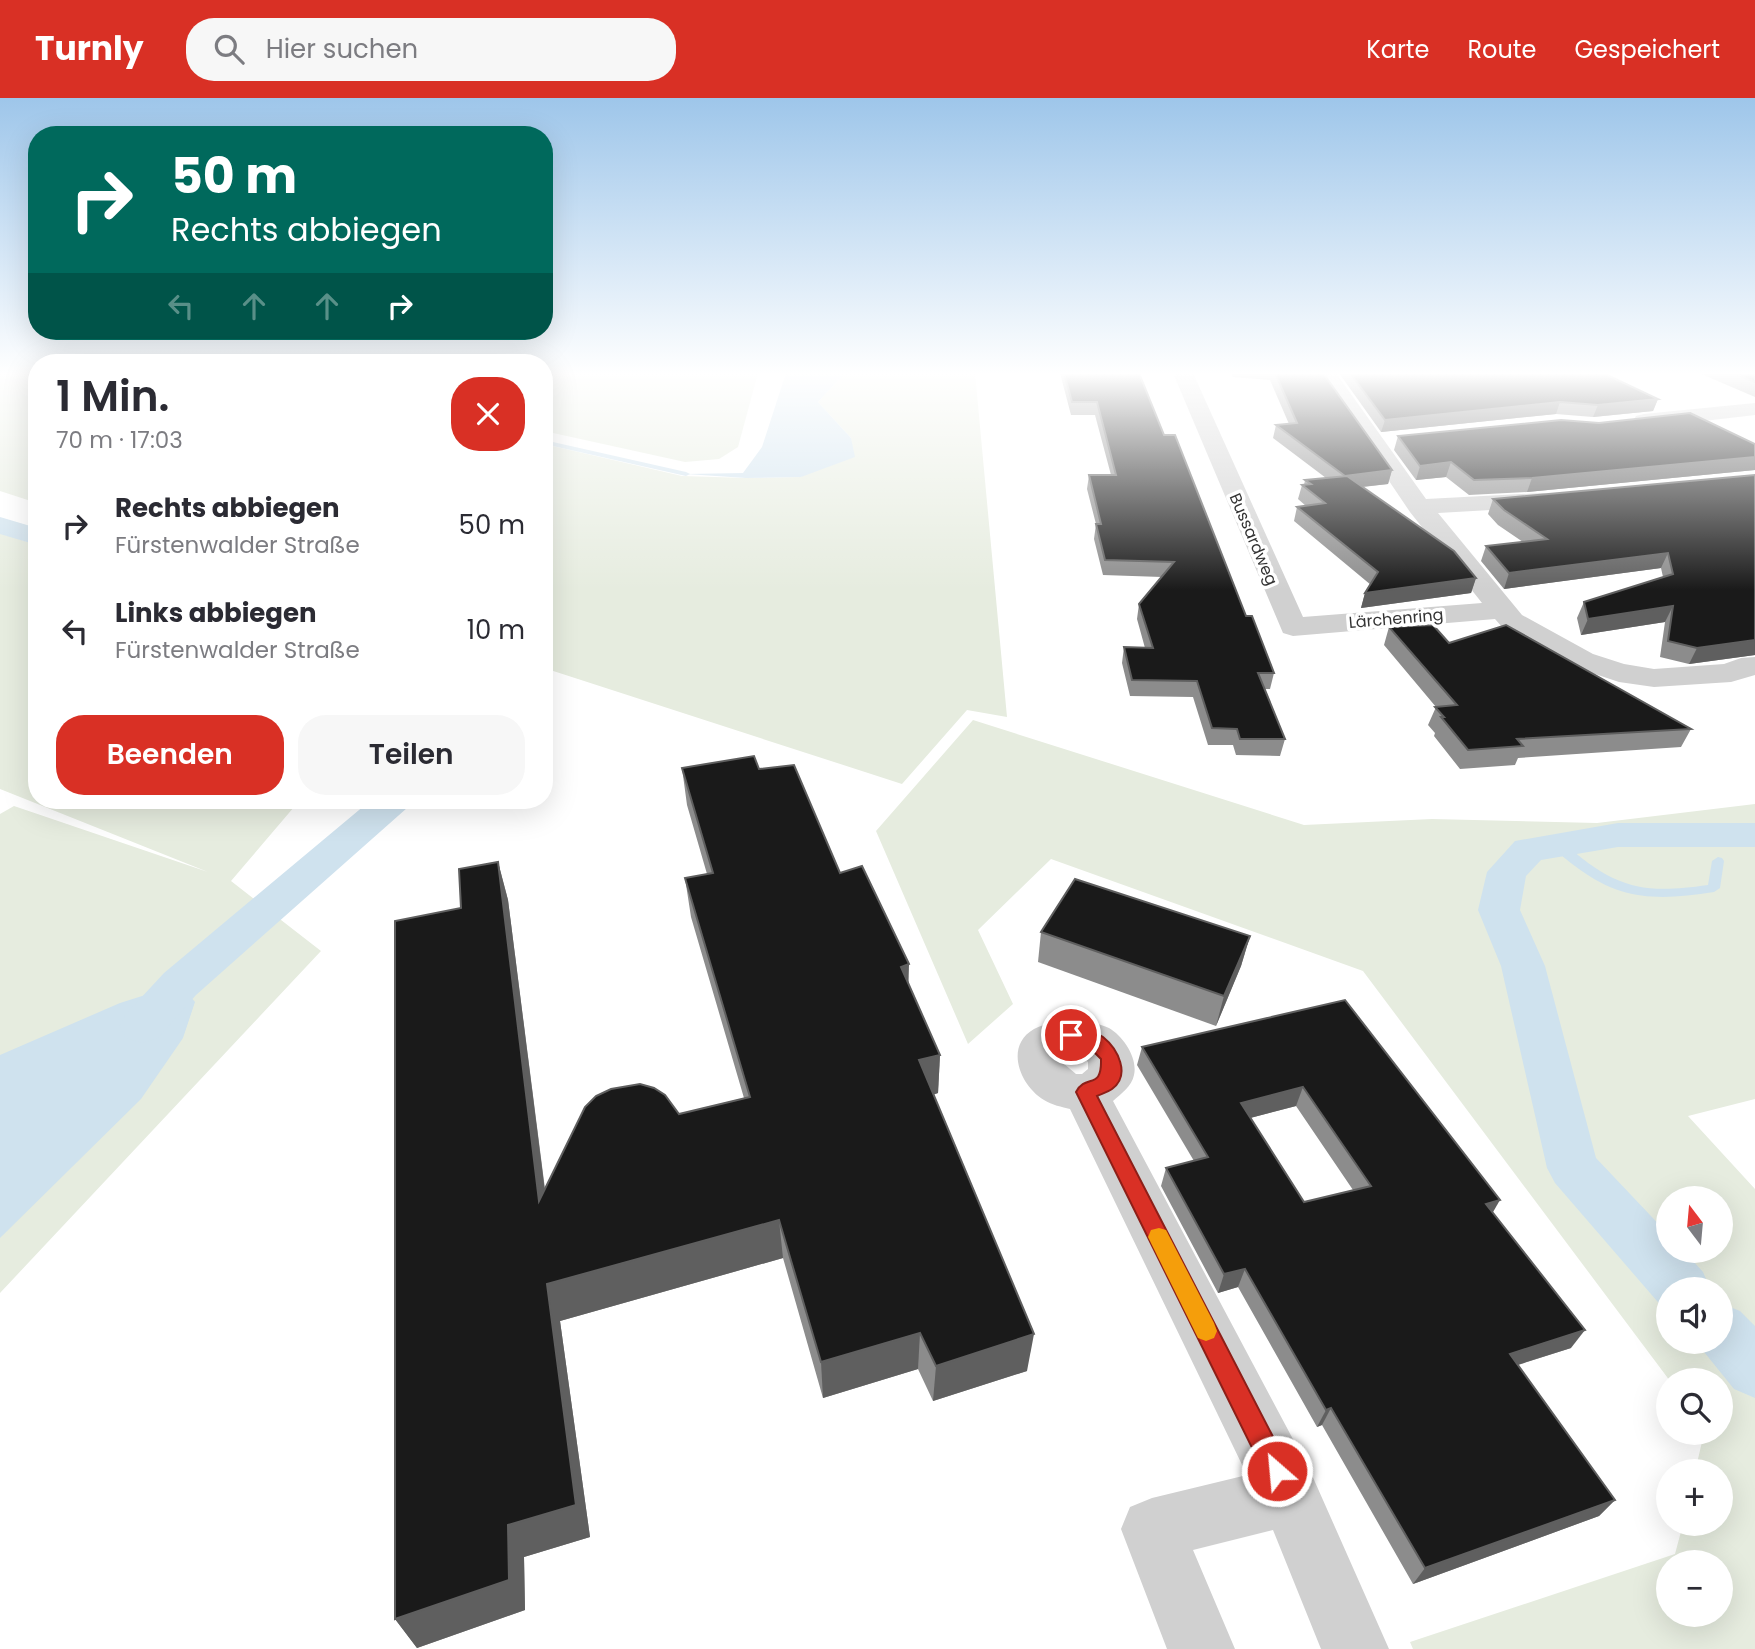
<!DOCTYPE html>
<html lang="de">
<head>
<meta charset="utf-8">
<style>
	body { margin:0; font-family:Poppins,sans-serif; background:#f7f7f7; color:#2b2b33; height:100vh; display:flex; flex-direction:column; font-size:26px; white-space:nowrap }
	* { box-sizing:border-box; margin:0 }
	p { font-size:23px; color:#7c7c81 }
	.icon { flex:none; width:38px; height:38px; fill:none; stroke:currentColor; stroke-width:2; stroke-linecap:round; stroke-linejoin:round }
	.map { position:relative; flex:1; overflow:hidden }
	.sheet { position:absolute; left:28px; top:256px; width:525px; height:455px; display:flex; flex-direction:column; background:#fff; border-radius:28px; box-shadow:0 7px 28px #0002 }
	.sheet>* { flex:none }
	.top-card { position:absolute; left:28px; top:28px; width:525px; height:214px; border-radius:28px; box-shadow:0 7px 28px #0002; background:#00695c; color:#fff; overflow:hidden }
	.needle { width:46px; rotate:344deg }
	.buttons { position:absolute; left:1656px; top:1088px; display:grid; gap:14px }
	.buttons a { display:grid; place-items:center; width:77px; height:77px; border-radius:50%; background:#fff; box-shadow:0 7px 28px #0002; font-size:35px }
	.pin { position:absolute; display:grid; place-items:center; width:60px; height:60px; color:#fff; margin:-30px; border:4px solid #fff; border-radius:50%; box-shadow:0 2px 7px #0007 }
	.me { position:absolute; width:77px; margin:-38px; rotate:333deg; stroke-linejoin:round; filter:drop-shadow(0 0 5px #0008) }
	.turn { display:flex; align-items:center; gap:24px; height:147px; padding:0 28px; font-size:32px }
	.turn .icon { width:91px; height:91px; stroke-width:2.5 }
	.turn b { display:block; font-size:49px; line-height:60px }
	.lanes { display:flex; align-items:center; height:66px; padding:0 28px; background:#0003; justify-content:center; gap:35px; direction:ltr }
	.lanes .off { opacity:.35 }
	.round { display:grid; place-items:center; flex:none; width:74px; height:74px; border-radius:28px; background:#f7f7f7 }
	.headline { display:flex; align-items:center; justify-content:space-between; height:119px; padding:0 28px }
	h1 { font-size:42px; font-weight:600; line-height:52px }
	.button { display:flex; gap:14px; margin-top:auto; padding:14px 28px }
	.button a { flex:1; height:80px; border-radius:28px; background:#d93025; color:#fff; font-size:28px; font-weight:600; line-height:80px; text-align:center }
	.button a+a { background:#f7f7f7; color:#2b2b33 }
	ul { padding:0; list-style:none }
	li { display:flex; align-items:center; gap:21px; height:105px; padding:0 28px }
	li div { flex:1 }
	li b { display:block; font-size:26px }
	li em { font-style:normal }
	header { display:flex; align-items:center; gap:42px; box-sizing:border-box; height:98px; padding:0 35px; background:#d93025; color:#fff }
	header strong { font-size:33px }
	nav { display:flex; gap:38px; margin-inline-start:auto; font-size:24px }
	.search { width:490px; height:63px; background:#f7f7f7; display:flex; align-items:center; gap:18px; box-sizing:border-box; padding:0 24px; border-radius:28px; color:#7c7c81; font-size:26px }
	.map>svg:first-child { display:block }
	.green { fill:#e6ecdf; fill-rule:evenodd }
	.water { fill:#cfe2ee }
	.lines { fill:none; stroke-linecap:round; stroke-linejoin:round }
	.stream { fill:#cfe2ee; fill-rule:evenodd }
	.canal { fill:#cfe2ee; fill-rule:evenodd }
	.minor { fill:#d0d0d0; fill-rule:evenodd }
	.wall { fill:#8c8c8c; fill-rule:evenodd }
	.shaded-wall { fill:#5f5f5f }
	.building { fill:#1a1a1a; stroke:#5f5f5f; stroke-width:2; fill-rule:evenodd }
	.route { fill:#d93025; stroke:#8d1f18; stroke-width:2 }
	.slow { fill:#f59e0b }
	.labels { text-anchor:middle; stroke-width:7; stroke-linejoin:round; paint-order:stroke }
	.far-street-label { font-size:16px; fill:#333; stroke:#fff }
</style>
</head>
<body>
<header>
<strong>Turnly</strong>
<div class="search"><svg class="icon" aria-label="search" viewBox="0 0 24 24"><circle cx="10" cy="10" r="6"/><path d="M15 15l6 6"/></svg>Hier suchen</div>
<nav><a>Karte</a><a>Route</a><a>Gespeichert</a></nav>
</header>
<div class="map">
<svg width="1755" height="1551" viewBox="0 0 1755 1551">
	<rect width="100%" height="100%" fill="#fff"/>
	<!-- green -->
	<g class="green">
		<polygon points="0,275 37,275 37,405 0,393"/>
		<polygon points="544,275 758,275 738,349 719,361 685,364 544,333"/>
		<polygon points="845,275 975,275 1007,619 967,612 902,686 544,570 544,346 682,378 746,380 801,379 851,340 818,304"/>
		<polygon points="0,435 37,447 37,702 300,702 231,783 321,853 0,1195 0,716 14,708 208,774 0,691"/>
		<path d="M973,622L1304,727L1432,721L1597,725L1755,706V1001L1688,1018L1755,1091V1551H1413L1410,1544L1675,1456L1683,1426H1720V1374H1695L1704,1335H1720V1283H1670L1363,873L1051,761L978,832L1013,906L968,946L876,733ZM1668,1101H1720V1153H1668ZM1668,1192H1720V1244H1668ZM1668,1465H1720V1517H1668Z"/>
	</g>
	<!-- water -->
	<g class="water">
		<polygon points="786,275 845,275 818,304 851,340 855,359 801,379 746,380 686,376 743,375 762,349"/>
		<polygon points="180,886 195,904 183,940 141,1001 0,1140 0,957 120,905"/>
	</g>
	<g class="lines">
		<!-- stream -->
		<g class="stream">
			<polygon points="544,342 686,374 690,376 686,378 544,346"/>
			<path d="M1557,742L1561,743C1614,789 1639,797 1708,787L1712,763L1718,759L1722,760L1724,763L1720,790L1714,794C1662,802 1624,804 1579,771C1569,764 1559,756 1551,746Z"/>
		</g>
		<!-- canal -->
		<g class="canal">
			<polygon points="0,419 37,430 37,447 0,436"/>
			<polygon points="371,702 413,702 407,710 196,897 158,940 142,945 126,940 119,928 126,916 164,875"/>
			<polygon points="1618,725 1755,725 1755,749 1618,749 1541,762 1526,778 1520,812 1545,868 1596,1060 1668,1136 1668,1153 1684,1153 1703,1174 1711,1192 1668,1192 1668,1212 1663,1210 1555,1085 1547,1070 1501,868 1478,812 1487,774 1515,743"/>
			<polygon points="1720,1205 1740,1213 1755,1228 1755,1300 1734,1291 1696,1244 1720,1244"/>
		</g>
		<!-- minor -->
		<g class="minor">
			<polygon points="1173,275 1193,275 1303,519 1482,505 1410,414 1316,275 1336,275 1426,401 1543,395 1552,397 1555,402 1552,407 1543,409 1438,415 1522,517 1593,556 1624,566 1654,571 1724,566 1741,560 1755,559 1755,577 1731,584 1654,589 1619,584 1571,568 1502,529 1495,521 1293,538 1283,535"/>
			<polygon points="1755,305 1755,317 1644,330 1636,328 1633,323 1636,318 1644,316"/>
			<path d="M1071,920C1083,923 1098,925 1109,930C1123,938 1138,960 1134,977C1132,988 1121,996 1113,1003L1311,1375L1389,1551H1321L1273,1432L1193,1452L1235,1551H1167L1121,1431L1130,1409L1152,1400L1247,1377L1070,1011C1062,1009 1052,1007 1044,1002C1020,988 1004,948 1034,931C1045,925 1060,923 1071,920ZM1071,954L1080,956L1088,964V971L1082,976H1076L1063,965V959Z"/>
		</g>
	</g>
	<!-- wall -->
	<g class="wall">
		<polygon points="1060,275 1139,275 1164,337 1246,518 1274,575 1270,591 1265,591 1285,641 1280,658 1236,657 1233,647 1208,647 1193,599 1130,598 1122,565 1124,549 1145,550 1137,521 1139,506 1162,479 1103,477 1094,441 1096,426 1087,391 1089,377 1111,377 1095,317 1071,317"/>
		<polygon points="1230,275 1323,275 1392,372 1388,386 1363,389 1476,480 1471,495 1361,510 1365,495 1371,487 1294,423 1297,409 1306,408 1298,401 1302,387 1304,387 1305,382 1326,380 1273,340 1276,327 1289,326 1270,282 1233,279"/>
		<polygon points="1339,275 1603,275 1658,301 1653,313 1593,319 1556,316 1381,334"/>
		<polygon points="1699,275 1755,275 1755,299"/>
		<polygon points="1398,338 1755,346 1755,372 1527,394 1469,397 1446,379 1416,382 1394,352"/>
		<polygon points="1755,377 1755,557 1689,566 1660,559 1665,524 1581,537 1577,520 1584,504 1663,479 1661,470 1504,491 1481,463 1486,448 1523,444 1498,427 1488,416 1493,401"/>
		<polygon points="1389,529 1449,545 1691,631 1681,649 1518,660 1515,667 1460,671 1434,638 1435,635 1428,627 1436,609 1384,547"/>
		<polygon points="682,670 759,671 840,775 908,886 940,957 938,995 933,997 1027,1273 933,1303 918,1271 823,1300 783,1160 560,1223 590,1439 524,1459 525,1512 417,1550 395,1521 461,810 498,764 508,802 545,1091 679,1016 744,1000 691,819 685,780 707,776 687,707"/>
		<polygon points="1041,834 1250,838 1241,868 1216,928 1038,864"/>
		<path d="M1345,902L1493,1115L1571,1250L1518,1267L1615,1402L1599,1418L1413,1486L1322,1327L1317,1329L1238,1189L1218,1195L1161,1088L1166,1070L1194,1063L1137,967L1142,949ZM1296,1008L1353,1092L1304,1104L1250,1020Z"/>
	</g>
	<!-- shaded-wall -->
	<g class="shaded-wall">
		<polygon points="1658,301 1653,313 1593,319 1598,307"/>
		<polygon points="1560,304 1556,316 1381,334 1385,322"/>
		<polygon points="1755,359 1755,372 1527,394 1532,380"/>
		<polygon points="1451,364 1446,379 1416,382 1420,368"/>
		<polygon points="1392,372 1388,386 1341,391 1345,378"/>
		<polygon points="1668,455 1661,470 1504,491 1509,475"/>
		<polygon points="1476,480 1471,495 1361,510 1365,495"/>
		<polygon points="1673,508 1665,524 1581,537 1588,521"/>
		<polygon points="1755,542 1755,557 1689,566 1697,550"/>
		<polygon points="498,764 508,802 551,1141 539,1103"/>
		<polygon points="1250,838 1241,868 1216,928 1224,898"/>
		<polygon points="909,866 908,905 901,869"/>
		<polygon points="940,957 938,995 918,1001 919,962"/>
		<polygon points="1303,989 1296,1008 1235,1024 1241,1005"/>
		<polygon points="1500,1102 1489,1121 1486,1106"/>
		<polygon points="779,1122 783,1160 560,1223 590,1439 524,1459 525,1512 417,1550 395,1521 508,1427 547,1186"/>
		<polygon points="1245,1171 1238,1189 1218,1195 1224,1176"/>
		<polygon points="1585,1232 1571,1250 1498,1273 1510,1256"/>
		<polygon points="920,1235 918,1271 823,1300 821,1264"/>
		<polygon points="1034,1236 1027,1273 933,1303 936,1268"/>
		<polygon points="1331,1310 1322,1327 1317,1329 1326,1312"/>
		<polygon points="1615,1402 1599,1418 1413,1486 1425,1470"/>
	</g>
	<!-- building -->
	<g class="building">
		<polygon points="1064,275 1139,275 1164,337 1175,337 1246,518 1252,518 1274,575 1258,575 1285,641 1240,641 1237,631 1212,630 1197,583 1132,582 1124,549 1153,550 1139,506 1174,464 1105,462 1096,426 1101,426 1089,377 1116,377 1097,304 1072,304"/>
		<polygon points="1275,275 1323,275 1392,372 1345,378 1276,327 1297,325"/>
		<polygon points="1350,275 1603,275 1658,301 1598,307 1560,304 1385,322"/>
		<polygon points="1733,275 1755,275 1755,284"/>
		<polygon points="1690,315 1755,346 1755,359 1532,380 1474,382 1451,364 1420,368 1398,338 1561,322 1599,325"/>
		<polygon points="1755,377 1755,542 1697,550 1668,543 1673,508 1588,521 1584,504 1673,476 1668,455 1509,475 1486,448 1547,441 1504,412 1493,401"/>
		<polygon points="1347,378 1454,453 1476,480 1365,495 1378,474 1297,409 1325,405 1302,387 1311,386 1305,382"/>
		<polygon points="1433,527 1449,545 1506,527 1691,631 1517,641 1523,648 1468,652 1441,619 1444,619 1435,609 1457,607 1389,529"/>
		<polygon points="754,658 759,671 794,667 840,775 862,768 909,866 901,869 940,957 919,962 1034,1236 936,1268 920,1235 821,1264 779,1122 547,1186 576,1407 508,1427 509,1482 395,1521 395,823 461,810 459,771 498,764 539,1103 585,1009 596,998 611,991 640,986 654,990 665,997 679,1016 750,999 685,780 713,775 682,670"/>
		<polygon points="1075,781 1250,838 1224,898 1041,834"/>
		<path d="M1345,902L1500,1102L1486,1106L1585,1232L1510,1256L1615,1402L1425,1470L1331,1310L1326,1312L1245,1171L1224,1176L1166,1070L1208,1059L1142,949ZM1303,989L1371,1088L1304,1104L1241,1005Z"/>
	</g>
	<!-- sky -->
	<linearGradient id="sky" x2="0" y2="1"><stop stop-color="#9ec6ea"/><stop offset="0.56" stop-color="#fff"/><stop offset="1" stop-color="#fff" stop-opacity="0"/></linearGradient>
	<rect width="1755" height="492" fill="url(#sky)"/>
	<!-- route -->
	<path class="route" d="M1071,930C1081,933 1095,933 1103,939C1118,951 1131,977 1112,991C1108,994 1101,996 1097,998L1286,1364L1290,1373L1286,1382L1277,1385L1268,1382L1076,994C1086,975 1102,993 1101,961L1089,949L1065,942L1062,937L1065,932Z"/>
	<!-- slow -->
	<polygon class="slow" points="1159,1130 1166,1132 1214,1225 1217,1233 1214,1240 1206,1243 1198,1240 1148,1139 1151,1132"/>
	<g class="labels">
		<!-- far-street labels -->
		<g class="far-street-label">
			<text transform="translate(1254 441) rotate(67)" y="6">Bussardweg</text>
			<text transform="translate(1396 520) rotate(-5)" y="6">Lärchenring</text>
		</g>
	</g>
</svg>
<div class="buttons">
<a><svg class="needle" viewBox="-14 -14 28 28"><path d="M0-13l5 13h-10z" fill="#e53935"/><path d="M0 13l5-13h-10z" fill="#7c7c81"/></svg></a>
<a><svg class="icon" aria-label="sound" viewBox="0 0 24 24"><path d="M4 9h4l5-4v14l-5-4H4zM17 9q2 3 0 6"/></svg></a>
<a><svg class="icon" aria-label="search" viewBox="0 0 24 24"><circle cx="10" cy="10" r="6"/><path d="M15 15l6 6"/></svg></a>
<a>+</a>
<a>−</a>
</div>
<div class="pin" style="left:1071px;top:937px;background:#d93025"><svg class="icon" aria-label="arrive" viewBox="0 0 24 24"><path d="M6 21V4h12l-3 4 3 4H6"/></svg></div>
<svg class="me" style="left:1277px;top:1373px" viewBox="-20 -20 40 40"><circle r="17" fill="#d93025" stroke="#fff" stroke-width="3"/><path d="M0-11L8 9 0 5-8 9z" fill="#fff"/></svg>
<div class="top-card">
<div class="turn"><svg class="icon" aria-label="right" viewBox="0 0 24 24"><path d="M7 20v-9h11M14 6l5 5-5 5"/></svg><div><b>50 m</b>Rechts abbiegen</div></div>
<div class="lanes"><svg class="icon off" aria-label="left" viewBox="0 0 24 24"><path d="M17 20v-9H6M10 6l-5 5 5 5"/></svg><svg class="icon off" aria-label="ahead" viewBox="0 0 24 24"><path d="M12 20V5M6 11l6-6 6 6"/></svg><svg class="icon off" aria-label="ahead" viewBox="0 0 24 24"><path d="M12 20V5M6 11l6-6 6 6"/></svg><svg class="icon" aria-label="right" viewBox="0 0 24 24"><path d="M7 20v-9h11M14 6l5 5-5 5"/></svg></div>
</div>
<section class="sheet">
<div class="headline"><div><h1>1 Min.</h1><p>70 m · 17:03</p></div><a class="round" style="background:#d93025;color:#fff"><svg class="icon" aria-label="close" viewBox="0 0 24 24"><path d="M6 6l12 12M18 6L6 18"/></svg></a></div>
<ul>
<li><svg class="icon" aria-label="right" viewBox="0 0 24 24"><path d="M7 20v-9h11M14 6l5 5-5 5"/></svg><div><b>Rechts abbiegen</b><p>Fürstenwalder Straße</p></div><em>50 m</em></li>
<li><svg class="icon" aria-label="left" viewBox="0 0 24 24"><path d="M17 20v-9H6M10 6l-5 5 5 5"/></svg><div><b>Links abbiegen</b><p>Fürstenwalder Straße</p></div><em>10 m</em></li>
</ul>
<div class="button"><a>Beenden</a><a>Teilen</a></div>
</section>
</div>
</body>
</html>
